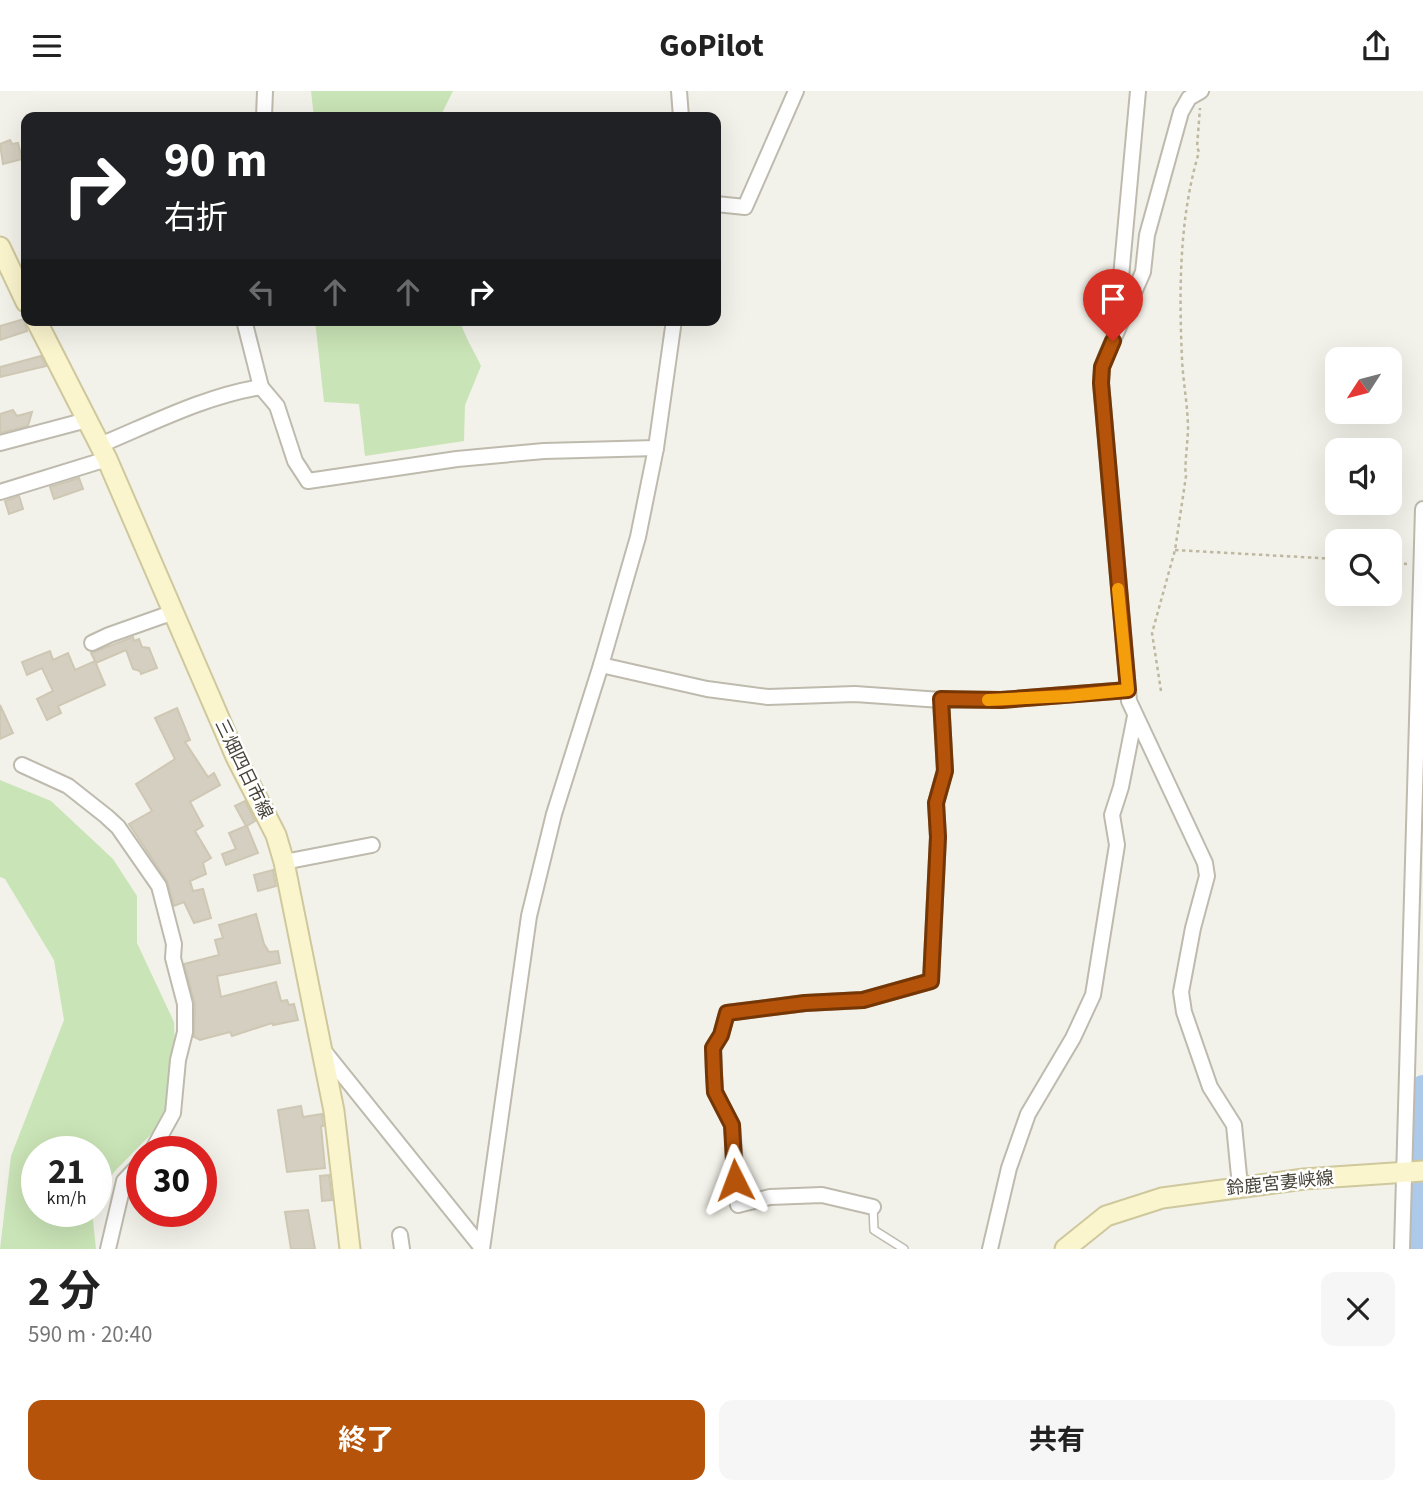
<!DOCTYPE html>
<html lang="ja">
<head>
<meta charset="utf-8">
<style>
	body { margin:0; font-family:"Source Sans 3","Noto Sans JP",sans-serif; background:#f6f6f6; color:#222; height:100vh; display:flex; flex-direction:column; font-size:26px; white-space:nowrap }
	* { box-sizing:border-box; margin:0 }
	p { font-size:23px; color:#767676 }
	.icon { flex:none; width:38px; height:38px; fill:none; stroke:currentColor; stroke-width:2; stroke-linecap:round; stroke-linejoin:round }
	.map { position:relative; height:1158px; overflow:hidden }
	.panel { display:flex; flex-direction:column; background:#fff; flex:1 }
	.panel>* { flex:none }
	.banner { position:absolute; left:21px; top:21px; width:700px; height:214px; border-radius:14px; box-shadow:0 7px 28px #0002; background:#202124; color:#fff; overflow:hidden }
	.needle { width:46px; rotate:234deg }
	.tools { position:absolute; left:1325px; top:256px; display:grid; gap:14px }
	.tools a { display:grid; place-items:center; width:77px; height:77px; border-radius:14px; background:#fff; box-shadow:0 7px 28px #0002; font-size:35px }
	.speed { position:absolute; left:21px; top:1045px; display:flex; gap:14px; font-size:35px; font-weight:700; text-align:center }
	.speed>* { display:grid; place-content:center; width:91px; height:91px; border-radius:50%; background:#fff; box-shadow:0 7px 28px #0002; line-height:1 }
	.speed small { font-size:18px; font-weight:400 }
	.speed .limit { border:10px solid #d22; background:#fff; color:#111 }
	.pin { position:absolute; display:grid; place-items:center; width:60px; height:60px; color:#fff; margin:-72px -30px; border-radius:50% 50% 50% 0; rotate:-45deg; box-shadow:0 0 7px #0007 }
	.pin .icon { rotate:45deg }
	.me { position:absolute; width:77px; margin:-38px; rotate:357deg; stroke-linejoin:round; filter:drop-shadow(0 0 5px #0008) }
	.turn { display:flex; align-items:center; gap:24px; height:147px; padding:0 28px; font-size:32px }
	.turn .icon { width:91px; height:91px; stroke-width:2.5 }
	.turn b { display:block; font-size:49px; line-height:60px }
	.lanes { display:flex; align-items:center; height:66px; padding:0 28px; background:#0003; justify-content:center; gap:35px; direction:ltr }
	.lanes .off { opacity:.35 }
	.round { display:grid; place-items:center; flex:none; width:74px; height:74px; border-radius:14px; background:#f6f6f6 }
	.summary { display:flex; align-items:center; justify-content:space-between; height:119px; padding:0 28px }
	h1 { font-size:42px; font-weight:700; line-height:52px }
	.button { display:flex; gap:14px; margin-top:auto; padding:14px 28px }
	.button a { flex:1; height:80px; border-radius:14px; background:#b45309; color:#fff; font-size:28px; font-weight:700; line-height:80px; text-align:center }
	.button a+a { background:#f6f6f6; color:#222 }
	header { display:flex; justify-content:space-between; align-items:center; height:91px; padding:0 28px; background:#fff; font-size:32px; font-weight:700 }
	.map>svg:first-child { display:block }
	.green { fill:#c9e4b6 }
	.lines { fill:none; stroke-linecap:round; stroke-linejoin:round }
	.river { stroke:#acc9ea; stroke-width:24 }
	.building { fill:#d4cfc0; stroke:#cec7b4; stroke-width:2 }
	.service-casing { stroke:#bebaad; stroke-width:10 }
	.minor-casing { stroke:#bebaad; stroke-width:18 }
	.secondary-casing { stroke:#cfc89d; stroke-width:23 }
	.path { stroke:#bfb8a0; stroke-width:2.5; stroke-dasharray:3.5 3.5; stroke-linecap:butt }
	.service { stroke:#fff; stroke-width:7 }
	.minor { stroke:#fff; stroke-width:14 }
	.secondary { stroke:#faf5cd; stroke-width:19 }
	.route-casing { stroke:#753606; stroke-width:18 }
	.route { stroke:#b45309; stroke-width:12 }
	.slow { stroke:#f59e0b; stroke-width:12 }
	.labels { text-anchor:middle; stroke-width:5; stroke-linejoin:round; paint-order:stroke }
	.street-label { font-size:18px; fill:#474339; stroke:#fff }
</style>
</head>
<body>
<header><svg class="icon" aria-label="menu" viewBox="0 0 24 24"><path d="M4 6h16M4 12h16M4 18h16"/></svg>GoPilot<svg class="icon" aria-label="share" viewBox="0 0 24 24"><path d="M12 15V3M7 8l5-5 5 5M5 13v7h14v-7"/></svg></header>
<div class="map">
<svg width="1423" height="1158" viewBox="0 0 1423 1158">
	<rect width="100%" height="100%" fill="#f3f2ea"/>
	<!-- green -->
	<g class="green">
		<polygon points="311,0 453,0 440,26 314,26"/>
		<path d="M315,229H461C460,238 476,263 481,275L465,314L464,350L365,365L359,313L324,311Z"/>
		<polygon points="0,689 51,710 113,768 137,805 137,852 174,931 177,998 157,1037 114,1081 96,1110 96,1060 37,1060 37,1120 92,1120 96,1158 0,1158 11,1065 64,929 54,869 5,788 0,786"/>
	</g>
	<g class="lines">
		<!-- river -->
		<polyline class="river" points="1417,1158 1423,996"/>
	</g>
	<!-- building -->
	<g class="building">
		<polygon points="10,49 12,53 18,52 22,68 3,73 0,53"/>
		<polygon points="24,228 27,240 0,249 0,235"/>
		<polygon points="41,265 46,275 0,286 0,276"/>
		<polygon points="13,319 17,325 32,321 28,335 0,342 0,323"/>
		<polygon points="79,387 83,398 54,408 50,396"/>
		<polygon points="19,405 23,418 9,423 5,410"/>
		<polygon points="133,546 134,550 139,548 142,556 149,557 157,577 141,583 140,580 133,578 126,559 96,572 91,562"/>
		<polygon points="50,560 53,569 68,562 75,579 95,570 105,594 58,615 61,622 47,629 37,608 53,600 42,577 27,584 22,571"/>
		<polygon points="0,614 13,642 0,648"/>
		<polygon points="177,617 190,649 185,651 208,686 214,682 220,694 190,711 203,735 195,740 211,767 203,772 206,783 190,790 193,800 203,798 211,827 194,832 184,811 174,815 167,790 129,733 152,720 136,693 175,668 155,627"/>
		<polygon points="245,710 255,730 247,735 258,762 226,774 222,763 236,758 229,742 246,735 235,715"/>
		<polygon points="273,779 276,795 258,800 254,784"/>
		<polygon points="256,823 264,853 269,861 278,860 280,872 217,885 221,906 276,891 281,910 287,909 289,914 294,913 298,929 273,934 272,932 232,945 230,941 200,949 194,946 195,913 184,873 219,864 215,849 223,847 219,834"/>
		<polygon points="301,1015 303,1026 322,1023 323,1035 321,1035 325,1077 287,1081 278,1019"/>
		<polygon points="329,1084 332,1109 322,1110 320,1085"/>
		<polygon points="308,1119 315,1158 291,1158 285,1121"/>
	</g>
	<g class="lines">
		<defs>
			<polyline id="service" points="873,1116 874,1139 904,1158"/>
			<g id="minor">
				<polyline points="679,0 681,26"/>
				<polyline points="1201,0 1189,7 1181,21 1147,144 1143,181 1107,263 1102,276 1101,292 1129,610 1205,772 1207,785 1193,837 1181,901 1184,921 1210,996 1234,1034 1240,1095"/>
				<polyline points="264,26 265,0"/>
				<polyline points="716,113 745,116 796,0"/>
				<polyline points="1122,225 1121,186 1138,0"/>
				<polyline points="244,229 261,296 277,315 295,370 308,390 457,368 544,360 656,357"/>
				<polyline points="0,352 87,329"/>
				<path d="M100,354C153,332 205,305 261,296"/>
				<polyline points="0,401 107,368"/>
				<polyline points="92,552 109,544 174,521"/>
				<polyline points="601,574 707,598 768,606 855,603 941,609 1001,609 1128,599"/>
				<polyline points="22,674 68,695 106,725 118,736 159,795 174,853 173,867 185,913 185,941 178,969 173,1022 152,1060"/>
				<polyline points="284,771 372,754"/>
				<polyline points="323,959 482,1157"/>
				<polyline points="873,1116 822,1104 770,1106 738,1114 732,1034 715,1001 714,983 713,957 721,944 727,922 805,912 863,909 931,890 938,746 936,712 945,679 941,609"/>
				<polyline points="400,1144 402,1158"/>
				<polyline points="108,1158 124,1090 142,1071"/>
				<polyline points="482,1158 529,825 554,723 601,574 638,446 656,357 674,229"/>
				<polyline points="990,1158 1009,1077 1028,1023 1073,947 1093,904 1117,754 1112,724 1121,696 1135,625"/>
				<polyline points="1402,1158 1423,418"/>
			</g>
			<g id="secondary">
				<polyline points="0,156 26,211"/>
				<polyline points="36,229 107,368 236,666 276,744 284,771 334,1020 350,1158"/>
				<polyline points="1065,1158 1106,1125 1162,1107 1304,1088 1423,1080"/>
			</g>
		</defs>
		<!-- service casing -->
		<use href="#service" class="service-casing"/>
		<!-- minor casing -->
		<use href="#minor" class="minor-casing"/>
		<!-- secondary casing -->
		<use href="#secondary" class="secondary-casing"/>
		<!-- path -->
		<g class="path">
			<polyline points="1175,459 1337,468"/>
			<polyline points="1390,472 1407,473"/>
			<path d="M1161,600L1152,542L1175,459L1186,385C1184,378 1188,348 1188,338C1188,315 1183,291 1182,268C1179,200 1179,127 1199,61L1197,56L1200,17"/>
		</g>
		<!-- service -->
		<use href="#service" class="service"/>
		<!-- minor -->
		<use href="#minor" class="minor"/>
		<!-- secondary -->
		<use href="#secondary" class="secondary"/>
	</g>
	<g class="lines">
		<defs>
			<polyline id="route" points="735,1089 732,1034 715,1001 714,983 713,957 721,944 727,922 805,912 863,909 931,890 938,746 936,712 945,680 941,608 1001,609 1128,599 1101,292 1102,276 1113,250"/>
		</defs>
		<!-- route casing -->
		<use href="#route" class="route-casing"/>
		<!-- route -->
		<use href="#route" class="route"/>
		<!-- slow -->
		<polyline class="slow" points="988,609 1068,605 1128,599 1118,498"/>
	</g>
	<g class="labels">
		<!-- street labels -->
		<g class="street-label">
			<text transform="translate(244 678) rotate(64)" y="6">三畑四日市線</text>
			<text transform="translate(1280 1092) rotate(-6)" y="6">鈴鹿宮妻峡線</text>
		</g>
	</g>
</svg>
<div class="tools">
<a><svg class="needle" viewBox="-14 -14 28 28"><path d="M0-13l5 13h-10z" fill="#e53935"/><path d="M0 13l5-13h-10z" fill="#767676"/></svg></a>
<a><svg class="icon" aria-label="sound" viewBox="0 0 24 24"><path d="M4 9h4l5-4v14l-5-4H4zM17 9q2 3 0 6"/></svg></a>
<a><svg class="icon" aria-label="search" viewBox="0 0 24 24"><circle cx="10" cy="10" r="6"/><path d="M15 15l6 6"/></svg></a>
</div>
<div class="speed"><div>21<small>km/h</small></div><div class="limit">30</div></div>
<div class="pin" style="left:1113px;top:250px;background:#d93025"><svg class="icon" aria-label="arrive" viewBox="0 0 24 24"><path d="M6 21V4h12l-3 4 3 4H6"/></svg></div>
<svg class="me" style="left:735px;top:1089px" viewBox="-20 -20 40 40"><path d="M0-17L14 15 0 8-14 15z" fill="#b45309" stroke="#fff" stroke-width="4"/></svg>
<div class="banner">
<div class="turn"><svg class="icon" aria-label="right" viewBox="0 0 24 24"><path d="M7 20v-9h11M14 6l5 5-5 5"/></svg><div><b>90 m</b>右折</div></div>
<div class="lanes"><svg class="icon off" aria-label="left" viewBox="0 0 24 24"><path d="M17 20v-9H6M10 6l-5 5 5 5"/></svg><svg class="icon off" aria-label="ahead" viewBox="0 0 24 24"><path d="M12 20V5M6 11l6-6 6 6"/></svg><svg class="icon off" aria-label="ahead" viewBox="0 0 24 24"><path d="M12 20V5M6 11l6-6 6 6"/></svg><svg class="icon" aria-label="right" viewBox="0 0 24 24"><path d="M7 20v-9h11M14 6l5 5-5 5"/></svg></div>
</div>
</div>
<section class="panel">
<div class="summary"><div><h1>2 分</h1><p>590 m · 20:40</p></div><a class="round"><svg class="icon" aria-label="close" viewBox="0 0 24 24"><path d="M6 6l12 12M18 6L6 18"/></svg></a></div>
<div class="button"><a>終了</a><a>共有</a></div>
</section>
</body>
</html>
